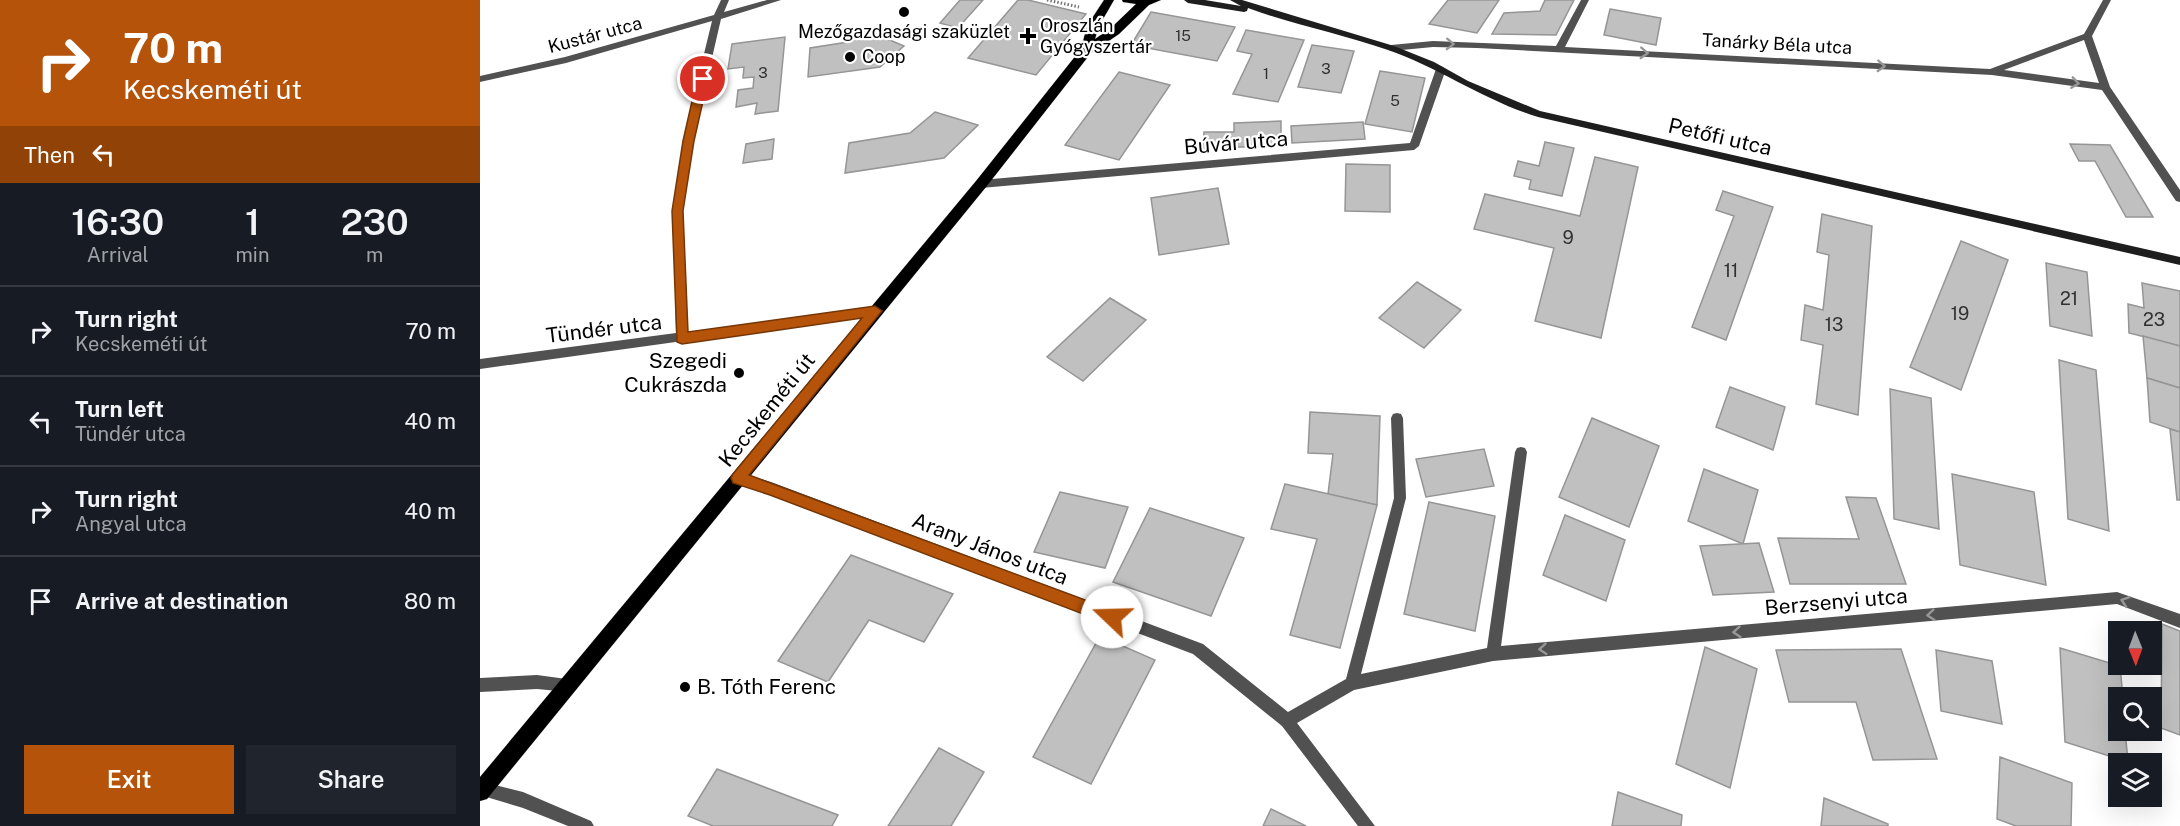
<!DOCTYPE html>
<html lang="en">
<head>
<meta charset="utf-8">
<style>
	body { margin:0; font-family:"Public Sans",sans-serif; background:#20242c; color:#f1f3f6; height:100vh; display:flex; flex-direction:column; font-size:22px; white-space:nowrap }
	* { box-sizing:border-box; margin:0 }
	p { font-size:20px; color:#9ea1a6 }
	.icon { flex:none; width:33px; height:33px; fill:none; stroke:currentColor; stroke-width:2; stroke-linecap:round; stroke-linejoin:round }
	.map { position:relative; flex:1; overflow:hidden }
	.side { display:flex; flex-direction:column; background:#171b24; width:480px }
	.side>* { flex:none }
	.hud { background:#b45309; color:#fff; overflow:hidden }
	.needle { width:39px; rotate:179deg }
	.controls { position:absolute; left:1628px; top:621px; display:grid; gap:12px }
	.controls a { display:grid; place-items:center; width:54px; height:54px; border-radius:0px; background:#171b24; box-shadow:0 6px 24px #0002; font-size:30px }
	.pin { position:absolute; display:grid; place-items:center; width:51px; height:51px; color:#fff; margin:-26px; border:3px solid #fff; border-radius:50%; box-shadow:0 2px 6px #0007 }
	.me { position:absolute; width:66px; margin:-33px; rotate:291deg; stroke-linejoin:round; filter:drop-shadow(0 0 4px #0008) }
	.turn { display:flex; align-items:center; gap:21px; height:126px; padding:0 24px; font-size:27px }
	.turn .icon { width:78px; height:78px; stroke-width:2.5 }
	.turn b { display:block; font-size:42px; line-height:51px }
	.then { display:flex; align-items:center; height:57px; padding:0 24px; background:#0003; gap:12px; font-size:22px }
	.eta { display:flex; justify-content:space-evenly; align-items:center; height:102px; text-align:center }
	.eta b { font-size:36px; font-weight:600; line-height:42px }
	.button { display:flex; gap:12px; margin-top:auto; padding:12px 24px }
	.button a { flex:1; height:69px; border-radius:0px; background:#b45309; color:#fff; font-size:24px; font-weight:600; line-height:69px; text-align:center }
	.button a+a { background:#20242c; color:#f1f3f6 }
	ul { padding:0; list-style:none }
	li { display:flex; align-items:center; gap:18px; height:90px; padding:0 24px; border-top:2px solid #363941 }
	li div { flex:1 }
	li b { display:block; font-size:22px }
	li em { font-style:normal }
	main { display:flex; flex:1; min-height:0 }
	.map>svg:first-child { display:block }
	.building { fill:#c0c0c0; stroke:#959595; stroke-width:1.5 }
	.lines { fill:none; stroke-linecap:round; stroke-linejoin:round }
	.primary-casing { stroke:#dbdbdb; stroke-width:1 }
	.path { stroke:#737373; stroke-width:3; stroke-dasharray:1.5 2; stroke-linecap:butt }
	.street { fill:#515151; fill-rule:evenodd }
	.secondary { fill:#1e1e1e; fill-rule:evenodd }
	.primary { fill:#000; fill-rule:evenodd }
	.oneway { stroke:#979797 }
	.route { fill:#b45309; stroke:#753606; stroke-width:1.5 }
	.poi-dot { fill:#000; stroke:#fff; stroke-width:2 }
	.labels { text-anchor:middle; stroke-width:4.5; stroke-linejoin:round; paint-order:stroke }
	.far-number-label { font-size:15px; fill:#303030 }
	.far-poi-label { font-size:18px; fill:#000; stroke:#fff; text-anchor:start }
	.far-street-label { font-size:18px; fill:#000; stroke:#fff }
	.number-label { font-size:18px; fill:#303030 }
	.street-label { font-size:21px; fill:#000; stroke:#fff }
	.poi-label { font-size:21px; fill:#000; stroke:#fff; text-anchor:end }
</style>
</head>
<body>
<main>
<section class="side">
<div class="hud">
<div class="turn"><svg class="icon" aria-label="right" viewBox="0 0 24 24"><path d="M7 20v-9h11M14 6l5 5-5 5"/></svg><div><b>70 m</b>Kecskeméti út</div></div>
<div class="then">Then<svg class="icon" aria-label="left" viewBox="0 0 24 24"><path d="M17 20v-9H6M10 6l-5 5 5 5"/></svg></div>
</div>
<div class="eta">
<div><b>16:30</b><p>Arrival</p></div>
<div><b>1</b><p>min</p></div>
<div><b>230</b><p>m</p></div>
</div>
<ul>
<li><svg class="icon" aria-label="right" viewBox="0 0 24 24"><path d="M7 20v-9h11M14 6l5 5-5 5"/></svg><div><b>Turn right</b><p>Kecskeméti út</p></div><em>70 m</em></li>
<li><svg class="icon" aria-label="left" viewBox="0 0 24 24"><path d="M17 20v-9H6M10 6l-5 5 5 5"/></svg><div><b>Turn left</b><p>Tündér utca</p></div><em>40 m</em></li>
<li><svg class="icon" aria-label="right" viewBox="0 0 24 24"><path d="M7 20v-9h11M14 6l5 5-5 5"/></svg><div><b>Turn right</b><p>Angyal utca</p></div><em>40 m</em></li>
<li><svg class="icon" aria-label="arrive" viewBox="0 0 24 24"><path d="M6 21V4h12l-3 4 3 4H6"/></svg><div><b>Arrive at destination</b></div><em>80 m</em></li>
</ul>
<div class="button"><a>Exit</a><a>Share</a></div>
</section>
<div class="map">
<svg width="1700" height="826" viewBox="0 0 1700 826">
	<rect width="100%" height="100%" fill="#fff"/>
	<!-- building -->
	<g class="building">
		<polygon points="480,0 503,0 478,28 460,23"/>
		<polygon points="538,0 548,0 606,14 556,75 488,58"/>
		<polygon points="968,0 1019,0 997,33 949,24"/>
		<polygon points="1065,0 1094,0 1076,35 1012,34 1024,13 1060,11"/>
		<polygon points="1130,9 1181,18 1176,45 1124,35"/>
		<polygon points="671,12 755,27 737,61 651,45"/>
		<polygon points="386,30 424,46 400,67 328,77 330,48 368,42"/>
		<polygon points="766,30 824,40 798,102 753,94 772,54 757,51"/>
		<polygon points="305,37 298,111 275,114 277,103 256,107 258,90 273,88 274,77 263,78 264,67 248,69 252,44"/>
		<polygon points="832,45 874,51 861,93 818,87"/>
		<polygon points="900,71 945,78 932,132 885,124"/>
		<polygon points="639,72 690,85 639,160 585,145"/>
		<polygon points="455,112 498,125 464,158 365,173 369,143 430,133"/>
		<polygon points="801,121 801,146 723,148 724,132 754,132 754,123"/>
		<polygon points="883,122 885,139 812,143 811,126"/>
		<polygon points="294,139 292,159 263,163 266,144"/>
		<polygon points="1065,142 1094,148 1082,196 1049,189 1051,180 1034,176 1038,161 1059,166"/>
		<polygon points="1590,144 1630,145 1673,217 1646,217 1615,161 1599,161"/>
		<polygon points="1115,157 1158,167 1121,338 1055,321 1074,248 994,229 1005,194 1100,216"/>
		<polygon points="866,164 910,165 910,212 865,211"/>
		<polygon points="738,188 749,244 679,255 671,198"/>
		<polygon points="1243,191 1293,207 1246,340 1212,327 1254,216 1236,210"/>
		<polygon points="1342,214 1392,226 1378,415 1336,404 1343,345 1321,340 1325,305 1343,310 1349,255 1337,252"/>
		<polygon points="1481,241 1528,260 1481,390 1430,367"/>
		<polygon points="1566,263 1607,272 1612,336 1570,326"/>
		<polygon points="937,282 981,310 944,348 899,318"/>
		<polygon points="1662,283 1700,291 1700,346 1649,333 1648,304 1664,308"/>
		<polygon points="630,298 666,320 603,381 567,357"/>
		<polygon points="1663,336 1700,346 1700,388 1667,378"/>
		<polygon points="1579,360 1616,370 1629,531 1588,519"/>
		<polygon points="1667,378 1700,388 1700,432 1670,422"/>
		<polygon points="1250,387 1305,407 1293,450 1236,427"/>
		<polygon points="1410,389 1451,398 1459,529 1414,519"/>
		<polygon points="830,412 900,416 897,505 848,494 853,454 828,453"/>
		<polygon points="1112,418 1179,446 1149,527 1079,497"/>
		<polygon points="1690,429 1700,432 1700,500 1697,500"/>
		<polygon points="1004,449 1014,486 946,497 936,459"/>
		<polygon points="1224,469 1278,490 1263,544 1208,521"/>
		<polygon points="1472,474 1554,492 1566,585 1480,565"/>
		<polygon points="805,484 897,505 860,648 810,635 837,539 791,529"/>
		<polygon points="580,492 648,507 625,568 554,552"/>
		<polygon points="1366,497 1396,498 1426,584 1310,584 1298,538 1379,539"/>
		<polygon points="949,502 1015,516 995,631 924,614"/>
		<polygon points="670,508 764,538 731,616 633,582"/>
		<polygon points="1085,515 1145,540 1126,601 1063,575"/>
		<polygon points="1279,543 1294,592 1233,595 1220,546"/>
		<polygon points="371,555 473,594 444,642 389,620 348,682 298,661"/>
		<polygon points="1682,624 1700,631 1700,735 1681,728"/>
		<polygon points="620,636 675,660 611,784 553,757"/>
		<polygon points="1225,647 1277,669 1250,788 1196,764"/>
		<polygon points="1580,648 1640,666 1643,698 1638,698 1638,730 1645,730 1648,762 1585,742"/>
		<polygon points="1421,649 1457,759 1393,760 1376,702 1309,702 1296,650"/>
		<polygon points="1456,650 1512,661 1522,724 1461,711"/>
		<polygon points="459,748 504,772 471,826 408,826"/>
		<polygon points="1520,757 1592,783 1591,826 1536,826 1517,819"/>
		<polygon points="237,769 358,815 352,826 233,826 208,816"/>
		<polygon points="1138,792 1202,815 1201,826 1132,826"/>
		<polygon points="1344,798 1408,824 1408,826 1341,826"/>
		<polygon points="791,809 826,826 783,826"/>
	</g>
	<g class="lines">
		<defs>
			<polygon id="primary" points="624,0 634,0 619,26 615,39 631,28 656,4 643,2 642,0 681,0 669,5 639,34 611,53 506,187 7,799 0,801 0,777 496,181 601,49 607,26"/>
		</defs>
		<!-- primary casing -->
		<use href="#primary" class="primary-casing"/>
		<!-- path -->
		<polyline class="path" points="567,0 599,7"/>
		<!-- street -->
		<g class="street">
			<polygon points="241,0 249,0 244,12 287,0 301,0 241,19 213,140 203,211 207,332 395,307 401,311 399,314 0,369 0,359 196,333 193,211 203,140 232,21 86,63 0,82 0,76 85,57 234,15"/>
			<path d="M1101,0H1109L1085,47L1510,69L1604,34L1623,0H1631L1612,36L1630,87L1700,190V202L1696,201L1622,90L1512,75L997,48L953,47L911,51L906,48L911,45L953,41L1076,46ZM1604,40L1619,83L1524,70Z"/>
			<polygon points="961,66 966,69 939,146 934,150 501,188 496,184 501,180 930,143 956,69"/>
			<polygon points="917,413 921,414 923,418 926,498 881,674 1007,648 1035,452 1037,448 1041,447 1045,448 1047,452 1021,646 1637,592 1700,614 1700,628 1637,604 1013,661 874,690 817,723 895,826 878,826 802,726 713,654 291,494 254,482 252,478 254,474 258,472 291,482 723,644 808,712 866,679 914,498 911,418 913,414"/>
			<polygon points="57,675 94,680 96,685 94,690 89,692 57,689 0,692 0,678"/>
			<polygon points="3,782 43,792 111,821 114,826 88,826 43,808 3,796 0,795 0,783"/>
		</g>
		<!-- secondary -->
		<path class="secondary" d="M704,0H725L761,6L750,0H762L914,46L954,62L988,81L1060,111L1700,257V265L1058,117C1005,101 960,68 908,50C862,34 814,25 768,8L767,11L764,12L708,3Z"/>
		<!-- primary -->
		<use href="#primary" class="primary"/>
	</g>
	<!-- one-way arrows -->
	<defs><path id="oneway-chevron" d="M-2-3.5L2.5 0L-2 3.5" fill="none" stroke-width="1.6" stroke-linecap="round" stroke-linejoin="round" transform="scale(1.5)"/></defs>
	<g class="oneway">
		<use href="#oneway-chevron" transform="translate(970 44) rotate(2)"/>
		<use href="#oneway-chevron" transform="translate(1164 53) rotate(3)"/>
		<use href="#oneway-chevron" transform="translate(1401 66) rotate(3)"/>
		<use href="#oneway-chevron" transform="translate(1595 83) rotate(8)"/>
		<use href="#oneway-chevron" transform="translate(1645 601) rotate(-161)"/>
		<use href="#oneway-chevron" transform="translate(1451 615) rotate(175)"/>
		<use href="#oneway-chevron" transform="translate(1257 632) rotate(175)"/>
		<use href="#oneway-chevron" transform="translate(1063 649) rotate(175)"/>
	</g>
	<!-- route -->
	<polygon class="route" points="223,76 228,79 214,141 203,211 208,332 395,306 402,311 269,475 632,610 638,612 640,617 638,623 632,625 290,495 253,483 251,478 253,474 382,318 202,344 197,342 192,211 203,141 217,79"/>
	<!-- markers -->
	<g class="poi-dot">
		<circle cx="424" cy="12" r="6"/>
		<path d="M545 27h6v6h6v6h-6v6h-6v-6h-6v-6h6z"/>
		<circle cx="370" cy="57" r="6"/>
		<circle cx="259" cy="373" r="6"/>
		<circle cx="205" cy="687" r="6"/>
	</g>
	<g class="labels">
		<!-- far-number labels -->
		<g class="far-number-label">
			<text x="703" y="41">15</text>
			<text x="846" y="74">3</text>
			<text x="283" y="78">3</text>
			<text x="786" y="79">1</text>
			<text x="915" y="106">5</text>
		</g>
		<!-- far-poi labels -->
		<g class="far-poi-label">
			<text x="560" y="32">Oroszlán<tspan x="560" dy="21">Gyógyszertár</tspan></text>
			<text x="424" y="38" text-anchor="middle">Mezőgazdasági szaküzlet</text>
			<text x="382" y="63">Coop</text>
		</g>
		<!-- far-street labels -->
		<g class="far-street-label">
			<text transform="translate(115 35) rotate(-15)" y="6">Kustár utca</text>
			<text transform="translate(1297 44) rotate(3)" y="6">Tanárky Béla utca</text>
		</g>
		<!-- number labels -->
		<g class="number-label">
			<text x="1088" y="244">9</text>
			<text x="1251" y="277">11</text>
			<text x="1589" y="305">21</text>
			<text x="1480" y="320">19</text>
			<text x="1674" y="326">23</text>
			<text x="1354" y="331">13</text>
		</g>
		<!-- street labels -->
		<g class="street-label">
			<text transform="translate(1240 137) rotate(13)" y="7">Petőfi utca</text>
			<text transform="translate(756 143) rotate(-5)" y="7">Búvár utca</text>
			<text transform="translate(124 329) rotate(-7)" y="7">Tündér utca</text>
			<text transform="translate(287 410) rotate(-51)" y="7">Kecskeméti út</text>
			<text transform="translate(510 549) rotate(21)" y="7">Arany János utca</text>
			<text transform="translate(1356 602) rotate(-5)" y="7">Berzsenyi utca</text>
		</g>
		<!-- poi labels -->
		<g class="poi-label">
			<text x="247" y="368">Szegedi<tspan x="247" dy="24">Cukrászda</tspan></text>
			<text x="217" y="694" text-anchor="start">B. Tóth Ferenc</text>
		</g>
	</g>
</svg>
<div class="controls">
<a><svg class="needle" viewBox="-14 -14 28 28"><path d="M0-13l5 13h-10z" fill="#e53935"/><path d="M0 13l5-13h-10z" fill="#9ea1a6"/></svg></a>
<a><svg class="icon" aria-label="search" viewBox="0 0 24 24"><circle cx="10" cy="10" r="6"/><path d="M15 15l6 6"/></svg></a>
<a><svg class="icon" aria-label="layers" viewBox="0 0 24 24"><path d="M12 4l9 5-9 5-9-5zM3 14l9 5 9-5"/></svg></a>
</div>
<div class="pin" style="left:223px;top:79px;background:#d93025"><svg class="icon" aria-label="arrive" viewBox="0 0 24 24"><path d="M6 21V4h12l-3 4 3 4H6"/></svg></div>
<svg class="me" style="left:632px;top:617px" viewBox="-20 -20 40 40"><circle r="19" fill="#fff"/><path d="M0-13L10 11 0 6-10 11z" fill="#b45309"/></svg>
</div>
</main>
</body>
</html>
